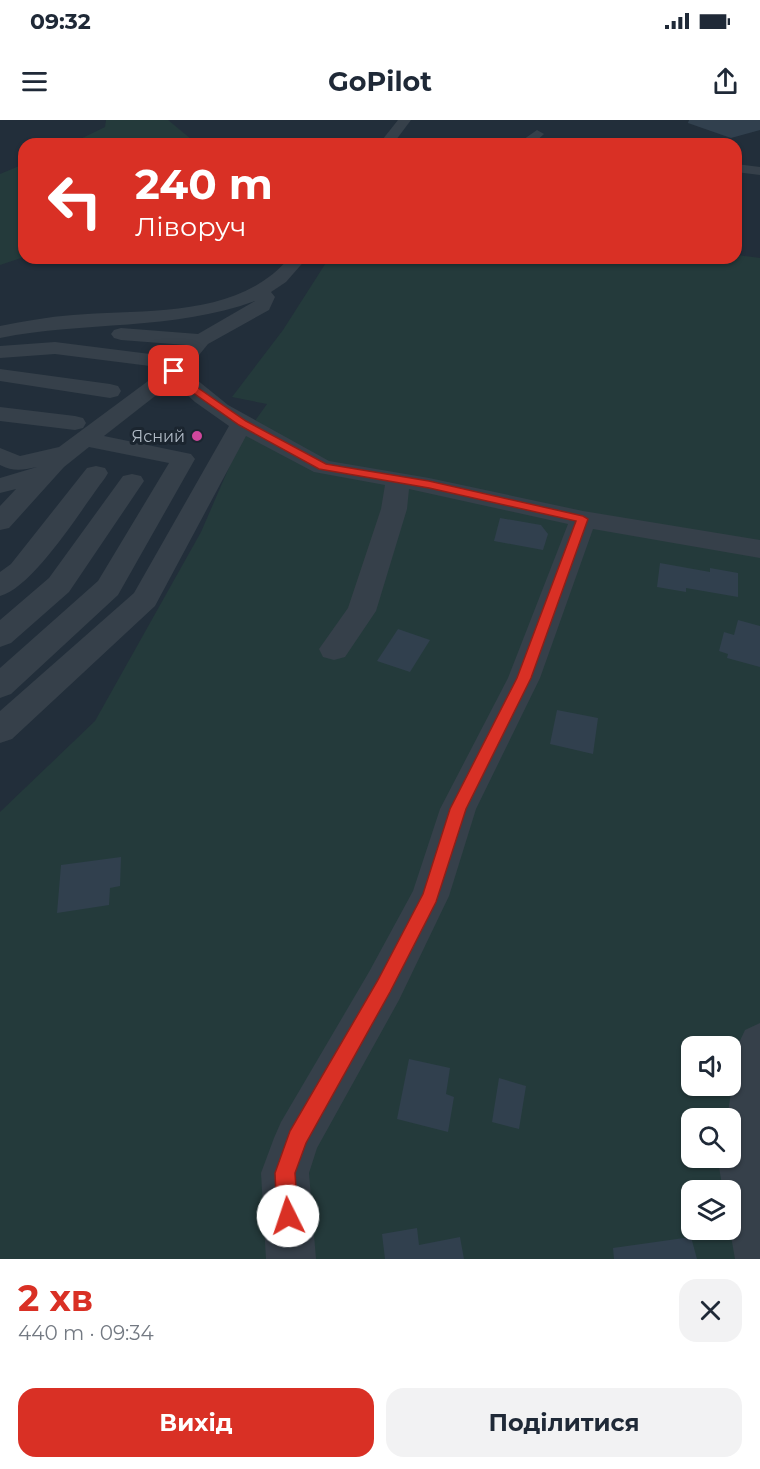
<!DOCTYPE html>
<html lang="uk">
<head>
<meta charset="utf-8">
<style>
	body { margin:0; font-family:Montserrat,sans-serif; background:#f2f2f3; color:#1f2937; height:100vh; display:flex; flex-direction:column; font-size:22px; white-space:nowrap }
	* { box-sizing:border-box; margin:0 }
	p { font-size:20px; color:#747a83 }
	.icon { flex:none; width:33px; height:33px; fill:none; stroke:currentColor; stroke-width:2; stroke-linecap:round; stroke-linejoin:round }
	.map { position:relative; height:1139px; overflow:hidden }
	.drawer { display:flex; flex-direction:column; background:#fff; flex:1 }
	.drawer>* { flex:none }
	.top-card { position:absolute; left:18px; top:18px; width:724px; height:126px; border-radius:18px; box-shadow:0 2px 4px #0004; background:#d93025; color:#fff; overflow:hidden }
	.fabs { position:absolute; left:681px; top:916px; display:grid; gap:12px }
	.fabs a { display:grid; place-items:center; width:60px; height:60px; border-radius:12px; background:#fff; box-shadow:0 2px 4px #0004; font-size:30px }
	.pin { position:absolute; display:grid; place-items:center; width:51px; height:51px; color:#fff; margin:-26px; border-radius:12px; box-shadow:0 3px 9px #0006 }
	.me { position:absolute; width:66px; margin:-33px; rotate:356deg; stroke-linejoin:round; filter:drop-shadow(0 0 4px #0008) }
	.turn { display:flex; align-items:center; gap:21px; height:126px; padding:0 18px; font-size:27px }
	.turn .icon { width:78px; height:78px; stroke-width:2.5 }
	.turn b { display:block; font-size:42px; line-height:51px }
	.round { display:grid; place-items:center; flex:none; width:63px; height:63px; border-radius:18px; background:#f2f2f3 }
	.overview { display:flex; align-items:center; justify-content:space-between; height:102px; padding:0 18px }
	h1 { font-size:36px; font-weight:700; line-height:45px; color:#d93025 }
	.cta { display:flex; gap:12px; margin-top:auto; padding:12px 18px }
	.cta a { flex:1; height:69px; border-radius:18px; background:#d93025; color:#fff; font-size:24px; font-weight:700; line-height:69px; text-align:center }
	.cta a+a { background:#f2f2f3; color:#1f2937 }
	.status { display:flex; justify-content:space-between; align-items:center; height:42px; padding:0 30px; background:#fff; direction:ltr }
	.status svg { height:16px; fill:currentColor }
	header { display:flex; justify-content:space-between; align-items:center; height:78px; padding:0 18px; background:#fff; font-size:27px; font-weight:700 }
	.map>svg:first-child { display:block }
	.green { fill:#243a3b; fill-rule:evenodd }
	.building { fill:#31404e }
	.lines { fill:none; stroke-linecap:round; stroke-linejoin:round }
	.minor { fill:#36404a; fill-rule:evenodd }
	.route { fill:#d93025; stroke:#8d1f18; stroke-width:1.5 }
	.hotel-dot { fill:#d1479c; stroke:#1b252f; stroke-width:2 }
	.labels { text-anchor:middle; stroke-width:6; stroke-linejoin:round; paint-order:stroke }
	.far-poi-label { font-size:16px; fill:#b1bbc6; stroke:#1b252f; text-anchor:end }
</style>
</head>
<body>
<div class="status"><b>09:32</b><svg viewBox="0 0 49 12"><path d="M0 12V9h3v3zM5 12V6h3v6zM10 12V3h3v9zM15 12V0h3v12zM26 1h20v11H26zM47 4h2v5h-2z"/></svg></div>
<header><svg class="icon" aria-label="menu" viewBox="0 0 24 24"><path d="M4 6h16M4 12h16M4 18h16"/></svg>GoPilot<svg class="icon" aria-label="share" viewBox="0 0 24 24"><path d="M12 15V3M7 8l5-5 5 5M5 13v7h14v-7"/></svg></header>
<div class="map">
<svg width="760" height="1139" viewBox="0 0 760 1139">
	<rect width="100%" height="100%" fill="#222e3a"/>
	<!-- green -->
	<g class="green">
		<polygon points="106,0 168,0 197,24 70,24 105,7"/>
		<polygon points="24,44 24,137 0,145 0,54"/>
		<path d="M737,135L760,138V1139H0V692L95,601L201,412L240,322L267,284L232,277L283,210L329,138H736ZM692,927H730V966H692ZM692,999H730V1038H692ZM692,1071H730V1110H692Z"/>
	</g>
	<!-- building -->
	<g class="building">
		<polygon points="689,0 760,0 760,10 731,18 688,3"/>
		<polygon points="500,398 541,405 548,414 543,430 494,421"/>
		<polygon points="660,443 710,452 710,448 738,453 738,477 686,468 686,472 657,467"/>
		<polygon points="738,500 760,506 760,547 727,538 728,534 719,531 724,512 734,515"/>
		<polygon points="398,509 430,520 410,552 377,541"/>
		<polygon points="557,590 598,598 593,634 550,624"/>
		<polygon points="121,737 120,766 110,768 109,785 57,793 61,745"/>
		<polygon points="409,939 450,948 446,974 454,977 448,1012 397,999"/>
		<polygon points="499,958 526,966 519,1009 492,1002"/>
		<polygon points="417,1108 419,1125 460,1117 464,1139 385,1139 382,1114"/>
		<polygon points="691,1117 697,1139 614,1139 613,1128"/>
	</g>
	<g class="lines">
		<!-- minor -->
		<g class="minor">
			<polygon points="398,0 411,0 393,24 379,24"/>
			<polygon points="537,10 544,14 533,24 517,24"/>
			<polygon points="736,44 760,47 760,55 736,52"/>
			<path d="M289,138H307L286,162L271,172L275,177L269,190L208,224L186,251L228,285L329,341L429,358L583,391L760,420V438L593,409L540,558L476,689L449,776L399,880L317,1028L309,1053L316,1139H266L261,1053L274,1018L281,1002L369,852L413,771L440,689L508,558L568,404L409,369L407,389L376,491L345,537L334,540L323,537L319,529L348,488L381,389L385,365L314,352L246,316L155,486L12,619L0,623V591L134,473L229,306L195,282L173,262L104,316L191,334L195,339L118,475L11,574L0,578V548L98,461L169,343L89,327L64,347L9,408L0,410V386L16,369L0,373V358L37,347C22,350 14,352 0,345V328L20,336L59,327L167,247L186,225L121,220L114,218L111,214L114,210L121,208L198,214L255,181C173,211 84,201 0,218V206C24,201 48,197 73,195C144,189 238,199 289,138Z"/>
			<polygon points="55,222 150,234 157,236 160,240 157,244 150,246 55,234 0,238 0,226"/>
			<polygon points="0,249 110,264 118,266 121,271 118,276 110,278 0,261"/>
			<polygon points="0,287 75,296 83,298 86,303 83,308 75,310 0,301"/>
			<path d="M96,346L105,348L108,353L105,358C82,388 34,467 0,476V452L11,444L87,348Z"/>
			<polygon points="132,354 141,356 144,361 69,472 11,523 0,527 0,500 49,458 123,356"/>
			<polygon points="760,903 760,1139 735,1139 730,1110 730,1071 723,1071 719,1047 721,1038 730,1038 730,999 727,999 738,925 745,910"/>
		</g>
	</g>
	<!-- route -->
	<polygon class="route" points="171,249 177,249 188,261 246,301 326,344 429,361 583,396 588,399 531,558 466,689 436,782 390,872 306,1023 295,1053 298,1096 295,1104 288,1107 280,1104 277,1096 275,1053 290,1011 378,860 423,774 450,689 517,558 576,401 429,368 319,349 239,305 182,265 170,251"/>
	<!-- markers -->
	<circle class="hotel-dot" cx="197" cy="316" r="6"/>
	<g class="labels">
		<!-- far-poi labels -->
		<g class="far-poi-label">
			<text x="185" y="322">Ясний</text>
		</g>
	</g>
</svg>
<div class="fabs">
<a><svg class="icon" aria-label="sound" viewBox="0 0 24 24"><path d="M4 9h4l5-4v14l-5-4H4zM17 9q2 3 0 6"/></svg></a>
<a><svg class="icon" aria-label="search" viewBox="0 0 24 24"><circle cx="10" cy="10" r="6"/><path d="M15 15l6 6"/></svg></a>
<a><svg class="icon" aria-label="layers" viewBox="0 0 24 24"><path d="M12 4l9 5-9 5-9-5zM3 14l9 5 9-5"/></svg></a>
</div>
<div class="pin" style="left:174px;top:251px;background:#d93025"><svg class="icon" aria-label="arrive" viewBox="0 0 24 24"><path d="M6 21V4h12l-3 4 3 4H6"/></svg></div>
<svg class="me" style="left:288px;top:1096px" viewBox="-20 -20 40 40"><circle r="19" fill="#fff"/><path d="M0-13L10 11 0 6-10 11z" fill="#d93025"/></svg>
<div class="top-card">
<div class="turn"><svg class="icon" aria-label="left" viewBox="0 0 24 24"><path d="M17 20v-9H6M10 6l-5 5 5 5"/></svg><div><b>240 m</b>Ліворуч</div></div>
</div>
</div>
<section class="drawer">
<div class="overview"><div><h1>2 хв</h1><p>440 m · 09:34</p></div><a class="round"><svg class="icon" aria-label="close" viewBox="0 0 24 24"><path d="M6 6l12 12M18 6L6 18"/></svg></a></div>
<div class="cta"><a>Вихід</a><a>Поділитися</a></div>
</section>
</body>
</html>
